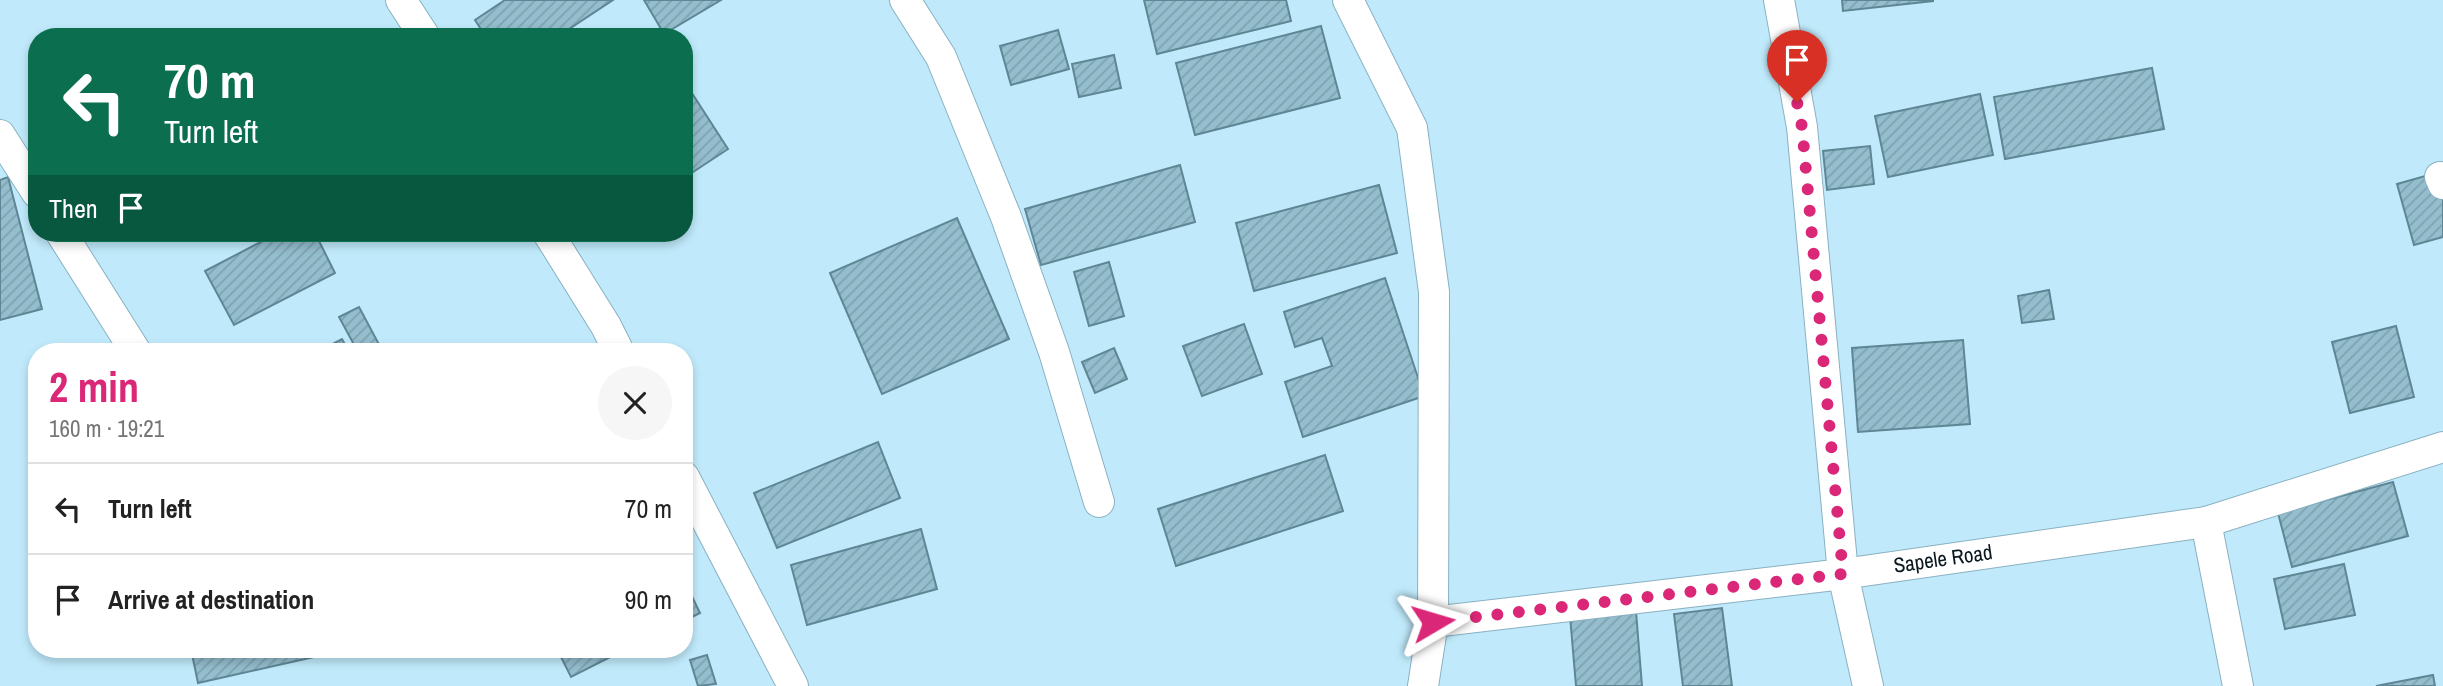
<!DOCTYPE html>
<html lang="en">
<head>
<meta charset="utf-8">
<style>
	body { margin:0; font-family:"Archivo Narrow",sans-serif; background:#f6f6f6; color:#222; height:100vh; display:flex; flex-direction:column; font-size:26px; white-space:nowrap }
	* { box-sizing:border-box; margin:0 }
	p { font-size:23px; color:#767676 }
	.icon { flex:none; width:38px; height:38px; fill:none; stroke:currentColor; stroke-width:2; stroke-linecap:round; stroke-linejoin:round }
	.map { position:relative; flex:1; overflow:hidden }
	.side { position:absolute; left:28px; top:343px; width:665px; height:315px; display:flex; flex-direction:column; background:#fff; border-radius:28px; box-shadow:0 4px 10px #0003 }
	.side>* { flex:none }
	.guide { position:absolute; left:28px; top:28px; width:665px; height:214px; border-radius:28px; box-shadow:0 4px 10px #0003; background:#0b6e4f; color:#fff; overflow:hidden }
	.pin { position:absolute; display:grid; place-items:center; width:60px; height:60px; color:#fff; margin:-72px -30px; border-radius:50% 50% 50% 0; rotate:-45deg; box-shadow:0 0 7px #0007 }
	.pin .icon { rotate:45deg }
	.me { position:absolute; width:77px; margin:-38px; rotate:83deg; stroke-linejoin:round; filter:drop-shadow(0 0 5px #0008) }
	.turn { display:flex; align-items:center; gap:24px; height:147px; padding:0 21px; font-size:32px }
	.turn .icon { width:91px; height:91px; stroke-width:2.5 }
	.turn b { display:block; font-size:49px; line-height:60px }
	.then { display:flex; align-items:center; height:66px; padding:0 21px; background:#0003; gap:14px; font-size:26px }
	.round { display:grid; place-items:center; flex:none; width:74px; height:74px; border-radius:37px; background:#f6f6f6 }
	.overview { display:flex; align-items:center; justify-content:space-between; height:119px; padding:0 21px }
	h1 { font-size:42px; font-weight:700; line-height:52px; color:#db2777 }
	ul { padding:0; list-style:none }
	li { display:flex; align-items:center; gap:21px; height:91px; padding:0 21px; border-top:2px solid #e0e0e0 }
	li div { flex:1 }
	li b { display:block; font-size:26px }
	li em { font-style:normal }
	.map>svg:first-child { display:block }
	.building { fill:url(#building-hatch); stroke:#5e8695; stroke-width:2 }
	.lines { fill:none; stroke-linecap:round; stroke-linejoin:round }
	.street-casing { stroke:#89b1c1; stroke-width:32 }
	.street { stroke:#fff; stroke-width:30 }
	.route { stroke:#db2777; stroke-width:12; stroke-dasharray:0 21.6 }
	.labels { text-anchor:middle; stroke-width:6; stroke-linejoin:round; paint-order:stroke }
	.street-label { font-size:21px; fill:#08181e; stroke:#fff }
</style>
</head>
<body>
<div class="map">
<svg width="2443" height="686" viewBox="0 0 2443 686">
	<defs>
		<pattern id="building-hatch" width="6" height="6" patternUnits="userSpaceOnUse" patternTransform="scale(1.75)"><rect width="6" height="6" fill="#94bdcd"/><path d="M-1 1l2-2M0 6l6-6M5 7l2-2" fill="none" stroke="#7ea2b0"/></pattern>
	</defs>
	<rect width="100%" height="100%" fill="#c0eafb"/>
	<!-- building -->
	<g class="building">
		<polygon points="505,0 613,0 557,37 486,37 475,20"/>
		<polygon points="644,0 721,0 664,34"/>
		<polygon points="1144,0 1286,0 1291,21 1157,54"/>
		<polygon points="1842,0 1933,0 1933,1 1843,11"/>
		<polygon points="1321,26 1340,98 1195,135 1176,63"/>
		<polygon points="1058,30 1069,69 1011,85 1000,46"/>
		<polygon points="1114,55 1121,88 1079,97 1072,64"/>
		<polygon points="2152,68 2164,129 2005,159 1994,97"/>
		<polygon points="688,87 728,149 684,178 684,89"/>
		<polygon points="1980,94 1993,155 1888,177 1875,116"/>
		<polygon points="1870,146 1874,184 1827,190 1823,151"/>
		<polygon points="1180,165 1195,222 1041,265 1025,209"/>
		<polygon points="2443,171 2443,237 2414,245 2397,184"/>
		<polygon points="8,177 42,309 0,320 0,180"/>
		<polygon points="1379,185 1397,253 1254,291 1236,223"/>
		<polygon points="957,218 1009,339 882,394 830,273"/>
		<polygon points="278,233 315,233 335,273 234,325 205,271"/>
		<polygon points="1109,262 1124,316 1089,326 1074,272"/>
		<polygon points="1385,278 1424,396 1303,437 1285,382 1332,366 1322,338 1295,347 1284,312"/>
		<polygon points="2049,290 2054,319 2022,323 2018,296"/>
		<polygon points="359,307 383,352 358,352 339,317"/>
		<polygon points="1244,324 1262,374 1202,396 1183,346"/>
		<polygon points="2396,326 2414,397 2350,413 2332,342"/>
		<polygon points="342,339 349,352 317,352"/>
		<polygon points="1963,340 1970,424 1858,432 1852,348"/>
		<polygon points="1114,348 1127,379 1095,393 1082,362"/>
		<polygon points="878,442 900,498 777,548 754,493"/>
		<polygon points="1325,455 1343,511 1176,566 1158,509"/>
		<polygon points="2393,482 2408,536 2292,567 2278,513"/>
		<polygon points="921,529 937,589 807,625 791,565"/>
		<polygon points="2344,564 2355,615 2285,629 2274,579"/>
		<polygon points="684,580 700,613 684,621"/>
		<polygon points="1635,599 1642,686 1576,686 1569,604"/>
		<polygon points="1722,608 1732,686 1683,686 1674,614"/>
		<polygon points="191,649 312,649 314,657 198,683"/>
		<polygon points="557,649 626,649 571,677"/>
		<polygon points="707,655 716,684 698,686 690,660"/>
		<polygon points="2433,675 2435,686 2376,686"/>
	</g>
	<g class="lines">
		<defs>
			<g id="street">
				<polyline points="401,0 425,37"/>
				<polyline points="905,0 941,57 1006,217 1054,352 1099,502"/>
				<polyline points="1348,0 1412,128 1434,292 1433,622 1423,686"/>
				<polyline points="1779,0 1802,127 1843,574 1868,686"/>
				<polyline points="0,135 37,193"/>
				<polyline points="2440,177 2443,184"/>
				<polyline points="61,233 136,352"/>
				<polyline points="548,233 606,326 619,352"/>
				<polyline points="684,477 793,686"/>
				<polyline points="2206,522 2238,686"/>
				<polyline points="1433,622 1843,574 2206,522 2443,447"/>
			</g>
		</defs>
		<!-- street casing -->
		<use href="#street" class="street-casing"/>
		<!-- street -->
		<use href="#street" class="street"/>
	</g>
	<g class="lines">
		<!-- route -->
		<polyline class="route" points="1433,622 1843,574 1802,127 1797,102"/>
	</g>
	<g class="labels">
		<!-- street labels -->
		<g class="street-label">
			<text transform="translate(1943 559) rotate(-8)" y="7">Sapele Road</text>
		</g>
	</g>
</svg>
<div class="pin" style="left:1797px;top:102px;background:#d93025"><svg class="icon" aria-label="arrive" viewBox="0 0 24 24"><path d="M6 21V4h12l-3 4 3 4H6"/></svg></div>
<svg class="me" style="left:1433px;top:622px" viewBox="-20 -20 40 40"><path d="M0-17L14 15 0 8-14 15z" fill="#db2777" stroke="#fff" stroke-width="4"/></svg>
<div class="guide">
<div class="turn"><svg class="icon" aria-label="left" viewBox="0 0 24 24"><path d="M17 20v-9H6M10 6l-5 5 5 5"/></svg><div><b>70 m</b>Turn left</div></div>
<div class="then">Then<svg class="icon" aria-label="arrive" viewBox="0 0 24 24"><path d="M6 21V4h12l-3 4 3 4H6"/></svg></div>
</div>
<section class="side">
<div class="overview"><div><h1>2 min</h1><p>160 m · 19:21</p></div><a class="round"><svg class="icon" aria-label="close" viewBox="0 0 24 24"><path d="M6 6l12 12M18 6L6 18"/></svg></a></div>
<ul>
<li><svg class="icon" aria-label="left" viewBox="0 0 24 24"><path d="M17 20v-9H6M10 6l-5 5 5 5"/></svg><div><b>Turn left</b></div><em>70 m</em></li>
<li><svg class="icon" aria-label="arrive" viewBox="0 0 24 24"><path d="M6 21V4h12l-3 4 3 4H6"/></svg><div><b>Arrive at destination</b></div><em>90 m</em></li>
</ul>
</section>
</div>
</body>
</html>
